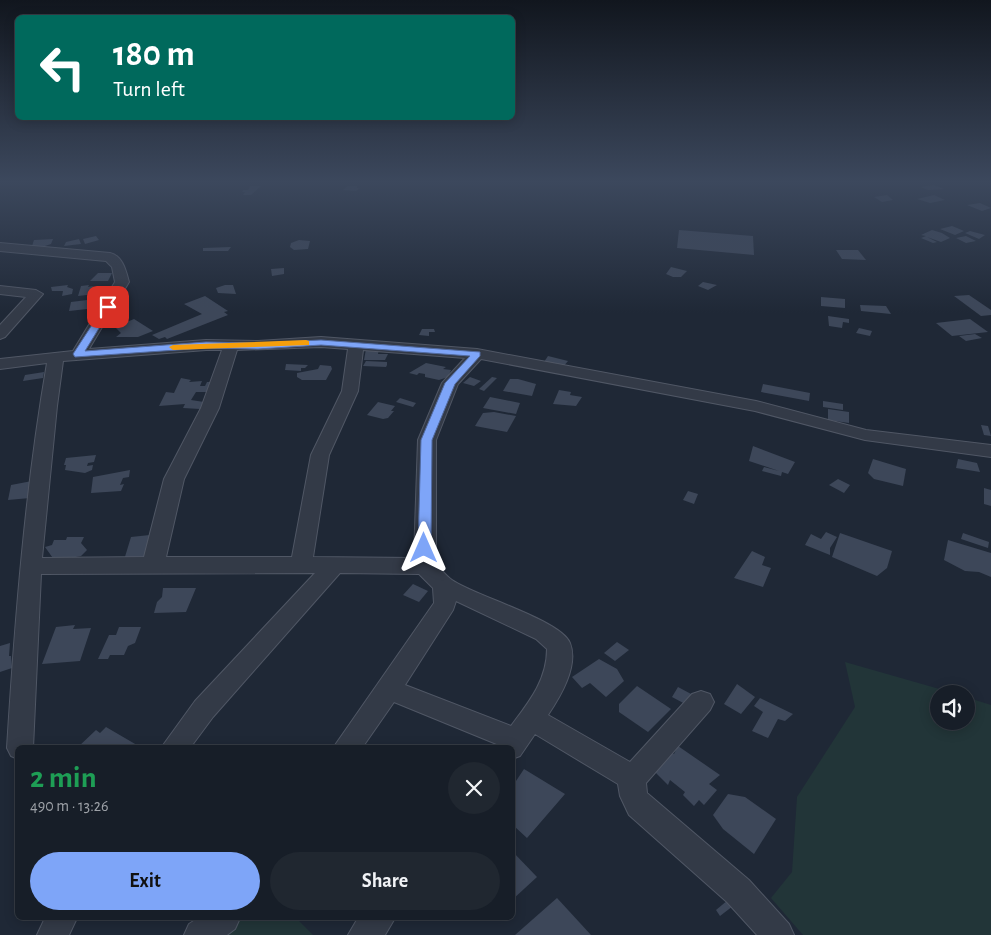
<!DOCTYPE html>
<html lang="en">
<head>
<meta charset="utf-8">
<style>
	body { margin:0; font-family:"Alegreya Sans",sans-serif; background:#202730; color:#f1f3f6; height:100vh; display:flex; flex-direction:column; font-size:19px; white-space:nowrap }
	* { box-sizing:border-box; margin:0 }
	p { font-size:16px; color:#9ea2a8 }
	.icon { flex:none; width:28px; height:28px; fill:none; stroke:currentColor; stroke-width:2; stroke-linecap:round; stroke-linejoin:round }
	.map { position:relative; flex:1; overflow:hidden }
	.details { position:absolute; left:15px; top:745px; width:500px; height:175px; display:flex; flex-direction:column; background:#171e28; border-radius:8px; box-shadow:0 2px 12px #0003,0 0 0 1px #363c45 }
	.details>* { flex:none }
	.top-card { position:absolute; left:15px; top:15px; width:500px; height:105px; border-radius:8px; box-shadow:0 2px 12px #0003,0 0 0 1px #363c45; background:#00695c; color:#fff; overflow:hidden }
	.buttons { position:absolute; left:930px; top:685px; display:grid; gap:10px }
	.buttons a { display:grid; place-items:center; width:45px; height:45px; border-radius:50%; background:#171e28; box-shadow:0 2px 12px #0003,0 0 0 1px #363c45; font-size:25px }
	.pin { position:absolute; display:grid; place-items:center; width:42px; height:42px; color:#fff; margin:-21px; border-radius:10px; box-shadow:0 2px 8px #0006 }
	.me { position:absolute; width:55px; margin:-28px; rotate:0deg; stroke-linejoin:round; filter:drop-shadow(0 0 4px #0008) }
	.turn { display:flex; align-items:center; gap:18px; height:105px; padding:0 15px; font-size:22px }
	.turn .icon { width:65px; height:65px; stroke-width:2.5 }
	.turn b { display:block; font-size:35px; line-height:42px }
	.round { display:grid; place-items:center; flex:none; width:52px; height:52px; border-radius:26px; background:#202730 }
	.summary { display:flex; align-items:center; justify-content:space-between; height:85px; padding:0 15px }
	h1 { font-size:30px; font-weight:700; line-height:38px; color:#1e9e55 }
	.cta { display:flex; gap:10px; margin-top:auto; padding:10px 15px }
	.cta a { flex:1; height:58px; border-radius:30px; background:#7ea5f8; color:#111; font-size:20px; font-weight:700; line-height:58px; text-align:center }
	.cta a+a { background:#202730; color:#f1f3f6 }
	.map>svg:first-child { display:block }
	.green { fill:#223538 }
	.building { fill:#3d4759 }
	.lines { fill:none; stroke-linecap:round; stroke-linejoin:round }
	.minor-casing { stroke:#505765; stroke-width:2 }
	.minor { fill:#333a47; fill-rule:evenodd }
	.route { fill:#7ea5f8; stroke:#526ba1 }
	.slow { fill:#f59e0b }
</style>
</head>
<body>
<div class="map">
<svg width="991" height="935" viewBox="0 0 991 935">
	<rect width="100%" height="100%" fill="#1f2836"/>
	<!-- green -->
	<g class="green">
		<polygon points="845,662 957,694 939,694 939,721 966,721 966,697 991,705 991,935 803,935 771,898 792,872 797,797 855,707"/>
		<polygon points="236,918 296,918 313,935 205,935"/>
	</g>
	<!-- building -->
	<g class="building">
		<polygon points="933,185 945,189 928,190 921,187"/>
		<polygon points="250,186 261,186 251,195 243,195 245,192 242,192 243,190 248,190"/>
		<polygon points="348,186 357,186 357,188 360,188 356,191 343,190"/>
		<polygon points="887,195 893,200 882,202 874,197"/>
		<polygon points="934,195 945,200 930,203 917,199"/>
		<polygon points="980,203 991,208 982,211 967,205"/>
		<polygon points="952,226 957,228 964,231 955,235 940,229"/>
		<polygon points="679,230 753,236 754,255 677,248"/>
		<polygon points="932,230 942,233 950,238 941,242 927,237 937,242 933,243 921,238 926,236 921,235"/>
		<polygon points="970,231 985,235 979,239 965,233"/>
		<polygon points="96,236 99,240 85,244 83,239"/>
		<polygon points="966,236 976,241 966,243 956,238"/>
		<polygon points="53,239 51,244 45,246 32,246 34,240"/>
		<polygon points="79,239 81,244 64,246 66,242"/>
		<polygon points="299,240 310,241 308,249 294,250 290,247 291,243"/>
		<polygon points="231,247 228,251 203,251 203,248"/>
		<polygon points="836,250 858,250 866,260 842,259"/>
		<polygon points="671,267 687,271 681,277 673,277 666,274"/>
		<polygon points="284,268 284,274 272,276 271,269"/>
		<polygon points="98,273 112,273 108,281 90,281"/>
		<polygon points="703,282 717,285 708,290 698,286"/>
		<polygon points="68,285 67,287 73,289 72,294 62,296 63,291 52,291 51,287"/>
		<polygon points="89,285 88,287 93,286 92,289 98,288 96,294 78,296 81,286"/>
		<polygon points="225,285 233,285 236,294 218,293 216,288"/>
		<polygon points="969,295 991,310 991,315 981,316 954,296"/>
		<polygon points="205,296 228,311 224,312 228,315 167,339 165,337 159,339 152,335 202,314 184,304"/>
		<polygon points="821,297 845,299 845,308 821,306"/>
		<polygon points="87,300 87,309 69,311 71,302"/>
		<polygon points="860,305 886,306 891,314 861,311"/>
		<polygon points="828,316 849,319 849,323 843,322 842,328 829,326"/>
		<polygon points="134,319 153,331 138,337 116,337 121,333 115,327"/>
		<polygon points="970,319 988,332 952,336 936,323"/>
		<polygon points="859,328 872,331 870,336 856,333"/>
		<polygon points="422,329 434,329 435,332 429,332 429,336 419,335"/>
		<polygon points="975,334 982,338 966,341 959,336"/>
		<polygon points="366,349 379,349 378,354 388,354 385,360 364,360"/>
		<polygon points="548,356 568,361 563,367 544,362"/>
		<polygon points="366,361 387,362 387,365 386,367 363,366"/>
		<polygon points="426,363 446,367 443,369 451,370 448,377 439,380 425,377 425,374 419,373 417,375 409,373"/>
		<polygon points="286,364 308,365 305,368 301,368 301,371 285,370"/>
		<polygon points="320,365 331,366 332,369 326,380 302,380 297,377 297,373 318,369"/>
		<polygon points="44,372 43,378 23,381 25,375"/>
		<polygon points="470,377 481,381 474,386 463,383"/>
		<polygon points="492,377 497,378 484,391 479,389"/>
		<polygon points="181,378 191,380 189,382 202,381 200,386 205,386 207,382 217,382 209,392 196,392 191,400 204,402 200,409 183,408 185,404 159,406 166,392 174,393"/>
		<polygon points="510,379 518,379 536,384 532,396 503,391"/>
		<polygon points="763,384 810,393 809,401 761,392"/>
		<polygon points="559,390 571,392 570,395 582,397 576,406 553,404"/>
		<polygon points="490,397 520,403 516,414 483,408"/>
		<polygon points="400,398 416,403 413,407 396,402"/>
		<polygon points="823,401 843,404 843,410 823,407"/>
		<polygon points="378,402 395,406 391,411 394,411 388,418 383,419 367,415"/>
		<polygon points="828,409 849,412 849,423 828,420"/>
		<polygon points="494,412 516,416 507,432 475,426 483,413"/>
		<polygon points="981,425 988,426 991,436 984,435"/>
		<polygon points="753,446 795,462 788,474 782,472 781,476 762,471 764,467 779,471 749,461"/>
		<polygon points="96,455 94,462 88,463 87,466 93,465 92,470 85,473 65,470 66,465 64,465 66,458"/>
		<polygon points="873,459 906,469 903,486 874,479 868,473"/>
		<polygon points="958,459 977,463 980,472 956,468"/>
		<polygon points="130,470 129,477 123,478 120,485 124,484 121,491 91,493 93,477"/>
		<polygon points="838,479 850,485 844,493 829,485"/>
		<polygon points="32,481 30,498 8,500 11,485"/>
		<polygon points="984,488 991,490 991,506 984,504"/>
		<polygon points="688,491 698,494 694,504 683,500"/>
		<polygon points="826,532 837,537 830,548 830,555 805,545 811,534 821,539"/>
		<polygon points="840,533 892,551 887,568 877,576 832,557"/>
		<polygon points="963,533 989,542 988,548 961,539"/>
		<polygon points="159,534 153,553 145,554 143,558 124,560 131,537"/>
		<polygon points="67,537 84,537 81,543 87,550 81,556 55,561 45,547 52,545 54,540 66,540"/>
		<polygon points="948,540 991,553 991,577 979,572 965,571 944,560"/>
		<polygon points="752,551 765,557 762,565 771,568 763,587 734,578"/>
		<polygon points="413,584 428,591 419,602 403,595"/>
		<polygon points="163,588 196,588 186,612 154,613 157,602 162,597"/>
		<polygon points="75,625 73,629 91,628 80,661 42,664 56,627"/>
		<polygon points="119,627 141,627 135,643 128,646 124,655 110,655 108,659 98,659 109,635 116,635"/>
		<polygon points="617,642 629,650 615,661 604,653"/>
		<polygon points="10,643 9,656 11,656 12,668 0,672 0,646"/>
		<polygon points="599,659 617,669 624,681 606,697 590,683 582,688 572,677"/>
		<polygon points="737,684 755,697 741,714 724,704"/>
		<polygon points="637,686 671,709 648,732 619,712 619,704"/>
		<polygon points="678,687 693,695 687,705 672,697"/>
		<polygon points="760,698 793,714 785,721 778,719 768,738 752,731 763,712 754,706"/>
		<polygon points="106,727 142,748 77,748 96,730 100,733"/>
		<polygon points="678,746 720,775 709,784 717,790 704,805 699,800 694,806 683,795 685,792 670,780 668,785 656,773 657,767 668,750 674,754"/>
		<polygon points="524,769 565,794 527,838 514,826 512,827 512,787"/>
		<polygon points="728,794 745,797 776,819 754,854 723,829 713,815"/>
		<polygon points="512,851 537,877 512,900"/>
		<polygon points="557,898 591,935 515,935"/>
		<polygon points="728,900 733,906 720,916 716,910"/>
	</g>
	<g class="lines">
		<defs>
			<g id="minor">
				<path d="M0,243L110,253C123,256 126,271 129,282L89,349L206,340L258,341L321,337L477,349L756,401L866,430L991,445V457L865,440L755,411L481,359L458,384L436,440V564C441,569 446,576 452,580C475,596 561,620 570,643C579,666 560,697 548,715L630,762L692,694L701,691L710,694L714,702L710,710L646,783L647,793L749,880L789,924L794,935H757L727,902L629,815L620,796L618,784L535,734L520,756L512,759V748H498L499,745L394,702L362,748H333L434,603L433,588L419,574L340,573L213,717L190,748H161L195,701L315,573L41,574L33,748H18V759L11,756L7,748C15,619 25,490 47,363L0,369V359L73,351L115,282L112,267L106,261L0,251ZM321,347L348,349L342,391L311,455L292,557H166L184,479L219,408L237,350ZM206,350H222L201,408L164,479L144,557L42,558L57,406L63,361ZM363,350L465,358L442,383L418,440L414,558L313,557L329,455L358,391ZM456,601L536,639L547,649C547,680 529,702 511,726L405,685L453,610Z"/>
				<polygon points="0,286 36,290 43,294 5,337 0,339 0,325 26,297 0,294"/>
				<polygon points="45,918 77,918 69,935 37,935"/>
				<polygon points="198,918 240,918 235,929 227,935 184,935 189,924"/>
				<polygon points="358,918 395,918 385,935 348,935"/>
			</g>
		</defs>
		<!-- minor casing -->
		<use href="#minor" class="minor-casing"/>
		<!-- minor -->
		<use href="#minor" class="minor"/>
	</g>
	<!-- sky -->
	<linearGradient id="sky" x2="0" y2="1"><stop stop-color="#11161e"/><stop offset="0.58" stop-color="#3c485d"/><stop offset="1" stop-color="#3c485d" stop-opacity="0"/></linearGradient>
	<rect width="991" height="313" fill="url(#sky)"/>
	<!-- route -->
	<polygon class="route" points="105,305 112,307 85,351 206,342 258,343 321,340 480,352 480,356 455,384 432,440 431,548 429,551 420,551 418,548 421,440 445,383 470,356 321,345 258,349 206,348 75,357 73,354"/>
	<!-- slow -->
	<polygon class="slow" points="306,340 309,341 309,345 173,350 169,347 173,345"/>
</svg>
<div class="buttons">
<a><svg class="icon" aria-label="sound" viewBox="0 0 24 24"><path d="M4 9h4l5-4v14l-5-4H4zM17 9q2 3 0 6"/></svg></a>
</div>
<div class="pin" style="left:108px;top:307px;background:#d93025"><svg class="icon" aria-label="arrive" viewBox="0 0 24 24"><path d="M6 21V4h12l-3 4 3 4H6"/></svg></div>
<svg class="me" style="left:424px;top:548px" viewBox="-20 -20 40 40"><path d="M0-17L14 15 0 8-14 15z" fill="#7ea5f8" stroke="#fff" stroke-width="4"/></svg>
<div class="top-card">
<div class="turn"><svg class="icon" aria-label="left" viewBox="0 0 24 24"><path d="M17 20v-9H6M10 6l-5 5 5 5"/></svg><div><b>180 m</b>Turn left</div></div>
</div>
<section class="details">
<div class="summary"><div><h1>2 min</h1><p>490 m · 13:26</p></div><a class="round"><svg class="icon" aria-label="close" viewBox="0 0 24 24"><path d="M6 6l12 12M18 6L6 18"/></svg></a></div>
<div class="cta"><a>Exit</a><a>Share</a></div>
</section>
</div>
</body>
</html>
